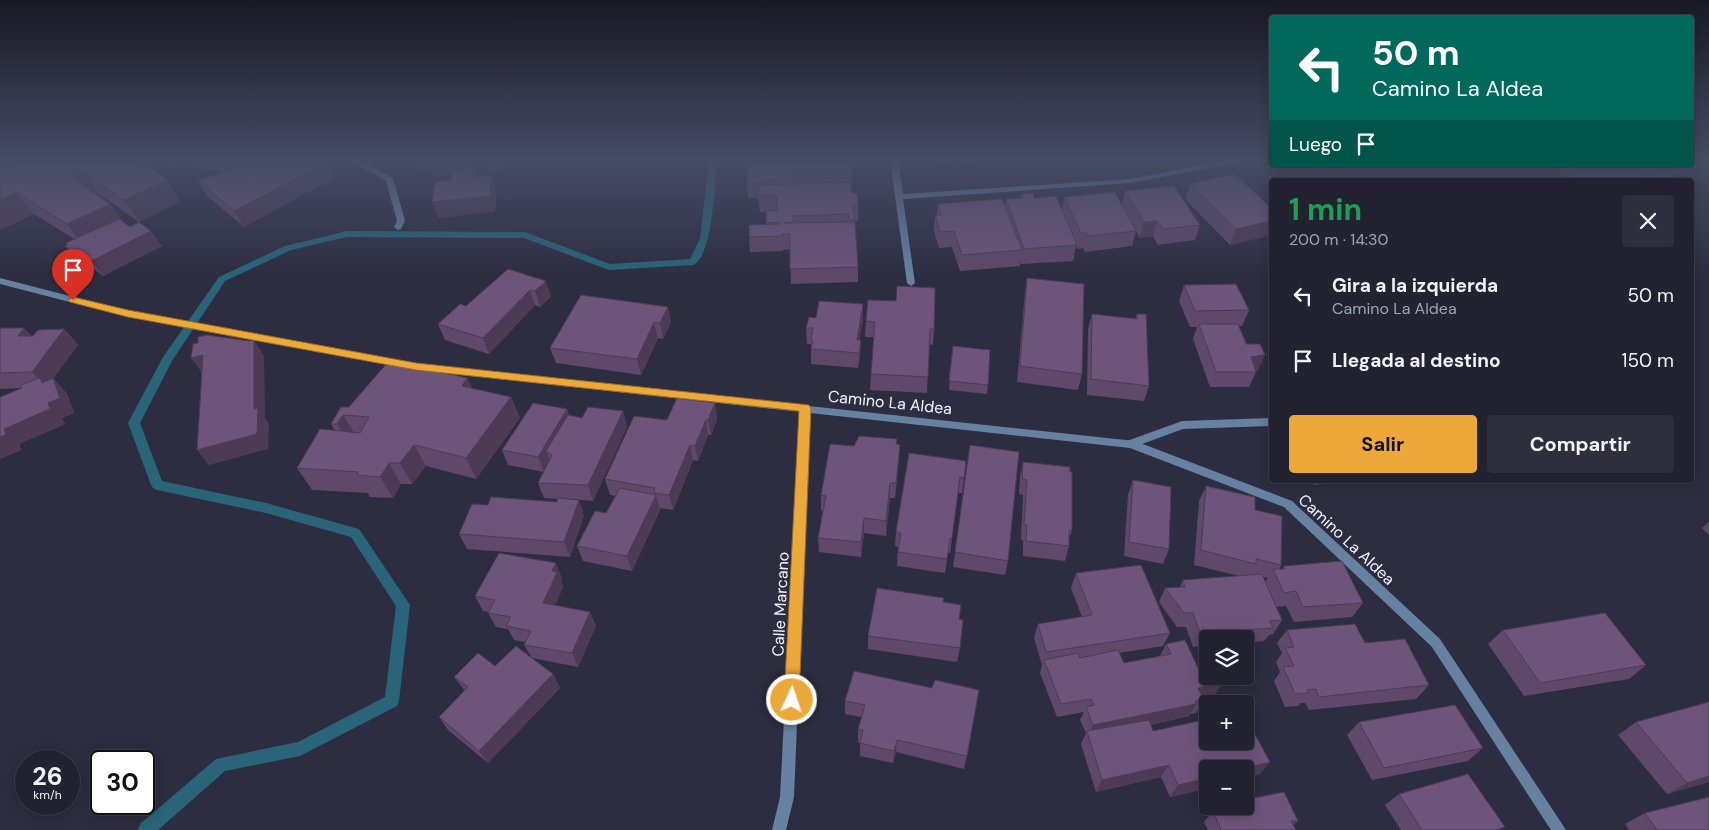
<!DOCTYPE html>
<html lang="es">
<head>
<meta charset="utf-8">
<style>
	body { margin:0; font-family:"DM Sans",sans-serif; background:#2e2f3d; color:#f1f3f6; height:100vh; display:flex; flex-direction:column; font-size:19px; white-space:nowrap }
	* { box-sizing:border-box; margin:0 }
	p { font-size:16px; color:#a2a4ab }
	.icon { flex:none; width:28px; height:28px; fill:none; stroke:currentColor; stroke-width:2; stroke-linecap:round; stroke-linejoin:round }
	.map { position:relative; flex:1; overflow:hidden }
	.details { position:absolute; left:1269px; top:178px; width:425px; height:305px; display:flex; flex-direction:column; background:#222231; border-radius:5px; box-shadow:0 2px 12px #0003,0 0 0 1px #3f3f4d }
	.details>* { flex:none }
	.hud { position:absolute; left:1269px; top:15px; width:425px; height:152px; border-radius:5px; box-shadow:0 2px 12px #0003,0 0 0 1px #3f3f4d; background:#00695c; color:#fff; overflow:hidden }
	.buttons { position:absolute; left:1199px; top:630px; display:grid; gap:10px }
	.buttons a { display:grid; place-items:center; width:55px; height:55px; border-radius:5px; background:#222231; box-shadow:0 2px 12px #0003,0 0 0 1px #3f3f4d; font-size:25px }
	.speed { position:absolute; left:15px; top:750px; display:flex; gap:10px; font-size:25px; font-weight:700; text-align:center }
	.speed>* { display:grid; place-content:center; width:65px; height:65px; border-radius:50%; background:#222231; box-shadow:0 2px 12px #0003,0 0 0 1px #3f3f4d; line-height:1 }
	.speed small { font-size:12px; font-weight:400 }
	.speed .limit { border:2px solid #111; border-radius:8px; background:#fff; color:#111 }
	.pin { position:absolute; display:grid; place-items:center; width:42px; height:42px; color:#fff; margin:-51px -21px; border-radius:50% 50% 50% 0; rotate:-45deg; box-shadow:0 0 5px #0007 }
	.pin .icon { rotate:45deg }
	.me { position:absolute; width:55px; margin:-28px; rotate:3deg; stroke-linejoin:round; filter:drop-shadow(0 0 4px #0008) }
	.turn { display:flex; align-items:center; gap:18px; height:105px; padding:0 20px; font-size:22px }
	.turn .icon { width:65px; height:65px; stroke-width:2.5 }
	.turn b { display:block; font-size:35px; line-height:42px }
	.then { display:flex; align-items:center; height:48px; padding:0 20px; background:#0003; gap:10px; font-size:19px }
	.round { display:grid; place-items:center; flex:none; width:52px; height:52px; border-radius:5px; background:#2e2f3d }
	.headline { display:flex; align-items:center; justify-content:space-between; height:85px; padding:0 20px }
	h1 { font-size:30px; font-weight:700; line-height:38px; color:#1e9e55 }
	.button { display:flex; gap:10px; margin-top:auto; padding:10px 20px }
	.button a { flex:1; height:58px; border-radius:5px; background:#eca93a; color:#111; font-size:20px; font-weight:700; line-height:58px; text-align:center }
	.button a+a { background:#2e2f3d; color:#f1f3f6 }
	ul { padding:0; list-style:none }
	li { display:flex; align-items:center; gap:15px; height:65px; padding:0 20px }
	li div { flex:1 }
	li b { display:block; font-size:19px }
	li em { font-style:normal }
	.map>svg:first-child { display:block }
	.green { fill:#604454 }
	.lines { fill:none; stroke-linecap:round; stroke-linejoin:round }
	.stream { fill:#296479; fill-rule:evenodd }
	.minor { fill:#6781a1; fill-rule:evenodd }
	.tertiary { fill:#6781a1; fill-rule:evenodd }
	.wall { fill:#5f486a; fill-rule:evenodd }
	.shaded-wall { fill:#4d3b56 }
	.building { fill:#6e547b; stroke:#4d3b56 }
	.route { fill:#eca93a; stroke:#996e26 }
	.labels { text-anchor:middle; stroke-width:5; stroke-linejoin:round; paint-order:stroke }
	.street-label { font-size:16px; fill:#f2f3fd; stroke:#2d2d41 }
</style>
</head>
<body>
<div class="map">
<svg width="1709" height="830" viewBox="0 0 1709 830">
	<rect width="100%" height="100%" fill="#2d2d41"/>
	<!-- green -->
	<polygon class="green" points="1556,165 1631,165 1650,178 1575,180"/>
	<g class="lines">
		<!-- stream -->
		<path class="stream" d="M709,160H717C715,180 713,258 693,265L609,270L524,238L347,237L291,250L225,281L172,361L140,423L162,481L266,503L359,529L410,605L399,701L397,706L300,756L225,771L158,830H138L140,824L216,759L298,742L385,697L396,606L351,537L266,513L157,490L153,488L151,485L128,423L163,357L219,277L285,246L347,231L525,232L610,264L690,259L700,238Z"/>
		<!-- minor -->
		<g class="minor">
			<polygon points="350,160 360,160 393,178 405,221 401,229 398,230 394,227 397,221 386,181"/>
			<polygon points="890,160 898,160 903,194 1130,179 1227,160 1244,160 1240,162 1130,183 903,199 915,283 911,286 907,283"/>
			<polygon points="805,404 810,408 794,797 786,830 772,830 780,797 800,408"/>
			<polygon points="1271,418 1271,426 1183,429 1131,448 1127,447 1126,444 1127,441 1182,421"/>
		</g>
		<!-- tertiary -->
		<polygon class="tertiary" points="0,278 128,311 417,364 1135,441 1292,501 1440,639 1566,830 1551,830 1432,647 1284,507 1130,448 417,370 128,317 0,284"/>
	</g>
	<!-- wall -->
	<g class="wall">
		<polygon points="139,160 181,201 139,222 98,193 96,194 122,221 130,227 162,246 103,276 90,266 85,269 77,262 65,246 68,245 66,243 74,239 34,214 0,230 0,166"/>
		<polygon points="160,160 255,160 328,162 335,177 244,227 207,196 198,180 221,173 211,168 205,171 194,166 191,161 174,169"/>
		<polygon points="412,160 500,160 503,168 488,172 484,164 463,170 476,177 491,175 496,191 495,211 439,218 432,202 451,180 452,173 436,177 432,169 424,171 414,166"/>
		<polygon points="748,160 852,171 851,193 858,206 858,221 855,221 858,267 858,282 791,284 790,249 783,250 783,251 750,252 749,237 766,225 766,212 760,212 758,198 748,198 747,183"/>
		<polygon points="931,160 992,160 985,161 984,163 932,165"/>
		<polygon points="1635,165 1689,165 1681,175 1653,178"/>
		<polygon points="1190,184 1271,208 1271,235 1230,245 1185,199"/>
		<polygon points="1125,191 1200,225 1195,240 1158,245 1153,236 1140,238 1136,231 1132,246 1085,252 1083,248 1078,249 1076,246 1073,261 1021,264 1020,262 1020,266 960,271 952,247 939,248 934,231 935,215 937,215 938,204 1005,205 1006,199 1021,198 1022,194 1034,198 1062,210 1064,197 1122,204"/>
		<polygon points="508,269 551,296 540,307 535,305 489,354 445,340 438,324 466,306"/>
		<polygon points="1027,278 1082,374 1078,390 1017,382 1025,293"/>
		<polygon points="1184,285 1249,310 1242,326 1239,326 1258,370 1256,371 1256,372 1249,387 1210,387 1193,339 1197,327 1190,327 1179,301"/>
		<polygon points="581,295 671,322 663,339 658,338 641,375 556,363 550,348"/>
		<polygon points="868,300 934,329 933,345 929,344 927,393 870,390 871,374 874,337 865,337 866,321"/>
		<polygon points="863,304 863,320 859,340 861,340 860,356 858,368 811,364 811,344 807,344 806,328 816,318"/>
		<polygon points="1092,314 1135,319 1137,314 1149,386 1144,401 1087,395 1088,329"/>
		<polygon points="0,328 31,336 64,329 78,345 53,378 67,394 74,413 62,418 65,424 19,444 21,450 0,459 21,388 0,389"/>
		<polygon points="953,346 988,385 987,394 949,390"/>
		<polygon points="388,362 413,368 415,366 467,378 472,388 511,397 520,418 476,479 426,466 412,484 401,484 393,498 370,497 368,493 312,490 297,468 320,429 335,431 331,424 341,407 349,407"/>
		<polygon points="715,403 717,419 711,435 708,435 698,461 693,460 673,510 660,508 660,510 632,571 583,561 577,546 606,513 616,496 610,495 605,479 667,420"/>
		<polygon points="567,409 569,416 582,418 623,411 627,427 593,501 571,499 584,515 570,557 467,549 459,534 488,505 557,502 558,499 544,498 538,483 544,472 508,465 502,450"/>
		<polygon points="897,444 900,445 899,460 895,498 890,498 886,536 864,533 861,557 819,552 818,538 823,511 821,510 821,495 854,446"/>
		<polygon points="970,445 1008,561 1005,575 953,567"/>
		<polygon points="966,461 962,493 958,493 950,553 948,553 945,573 897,566 898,547 895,546 896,532"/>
		<polygon points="1023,462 1072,530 1069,539 1069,546 1065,561 1023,556 1023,540 1021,539 1023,495 1019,494 1020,477"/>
		<polygon points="1133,480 1169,549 1163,564 1124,556 1128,495"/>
		<polygon points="1312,480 1417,480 1416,481 1355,481 1314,485"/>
		<path d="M1206,486L1255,510L1281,565L1279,569H1282L1284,566L1363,603L1352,617L1294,622L1286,606L1276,607L1282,620L1273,634L1269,635L1264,641L1245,643V639H1208V646L1193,647L1186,627H1177L1159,602L1165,588L1180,587L1183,580L1239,576L1194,565L1199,501ZM1263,577L1268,578L1265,582Z"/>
		<polygon points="1709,522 1709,535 1702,528"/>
		<polygon points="1076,573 1170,633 1163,646 1119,653 1124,663 1160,656 1166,644 1200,672 1214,696 1203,698 1204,700 1196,713 1190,714 1189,716 1150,725 1153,731 1260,774 1245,778 1245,769 1208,769 1208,788 1170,797 1161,777 1096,792 1081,744 1086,733 1080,720 1084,712 1057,717 1040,673 1042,665 1034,638 1038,624 1082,617 1071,588"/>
		<polygon points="562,578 561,581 563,587 555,605 590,612 596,626 578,667 532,658 524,645 526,642 514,640 508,629 496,627 488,613 489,612 483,611 475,596"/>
		<polygon points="943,602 959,619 960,648 957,662 868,649 868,636"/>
		<polygon points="1287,630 1365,643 1429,685 1416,699 1309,710 1305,703 1301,703 1298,706 1285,707 1274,681 1280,672 1276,662 1282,653 1277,643"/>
		<polygon points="1503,630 1646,665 1629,679 1524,696 1488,644"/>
		<polygon points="854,671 967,756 964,769 896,752 893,763 860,756 860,743 858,742 858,730 861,717 845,714 845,701"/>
		<polygon points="553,674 560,688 488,763 448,730 439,717 465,691 454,677"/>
		<polygon points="1359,722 1483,748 1468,761 1372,780 1347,735"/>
		<polygon points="1636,722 1709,782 1667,794 1618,735"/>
		<polygon points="1399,794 1501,830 1401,830 1385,805"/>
		<polygon points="1245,800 1298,821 1293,825 1296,830 1208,830 1204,822 1213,811 1245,806"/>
		<polygon points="1645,813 1709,830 1629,830 1625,824"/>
	</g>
	<!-- shaded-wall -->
	<g class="shaded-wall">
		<polygon points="169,160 190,160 191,161 174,169"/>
		<polygon points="198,160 206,160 211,168 205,171"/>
		<polygon points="219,160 255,160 227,176 218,161"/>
		<polygon points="419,160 429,160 432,169 424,171"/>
		<polygon points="436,160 483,160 484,164 436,177 430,162"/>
		<polygon points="484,160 500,160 503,168 488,172"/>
		<polygon points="328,162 335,177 244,227 234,211"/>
		<polygon points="473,168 479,184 472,177"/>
		<polygon points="83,172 98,193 86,199 71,177"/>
		<polygon points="491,175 496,191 495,211 439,218 432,202"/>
		<polygon points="167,180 181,201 139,222 124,200"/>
		<polygon points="17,192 34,214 0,230 0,200"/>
		<polygon points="110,204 125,225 83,246 67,224"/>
		<polygon points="1157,221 1153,236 1140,238 1144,222"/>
		<polygon points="1271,221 1271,235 1230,245 1236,229"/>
		<polygon points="151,231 162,246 103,276 91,261"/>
		<polygon points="78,251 90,266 85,269 73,253"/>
		<polygon points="546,281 551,296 540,307 535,291"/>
		<polygon points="530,290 535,305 489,354 483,338"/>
		<polygon points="863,304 863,320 857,353 857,340"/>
		<polygon points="668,307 671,322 663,339 660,323"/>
		<polygon points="654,322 658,338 641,375 637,359"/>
		<polygon points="24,328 38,343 18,336"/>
		<polygon points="64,329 78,345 46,388 32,372"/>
		<polygon points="254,340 264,356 265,418 269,424 268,449 209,465 197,450 254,409"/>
		<polygon points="861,340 860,356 858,368 859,353"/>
		<polygon points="203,355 203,374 191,358"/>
		<polygon points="1265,355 1258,370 1251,372 1251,357"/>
		<polygon points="53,378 67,394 74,413 62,418 65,424 19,444 21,450 0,459 0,437 4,429 48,403"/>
		<polygon points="467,378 477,400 462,386"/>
		<polygon points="511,397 520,418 476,479 466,458"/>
		<polygon points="715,403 717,419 711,435 708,420"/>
		<polygon points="567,409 572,425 546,451 550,462 544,472 538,457"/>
		<polygon points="623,411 627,427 593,501 588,485"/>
		<polygon points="343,415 356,436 350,446 337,424"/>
		<polygon points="706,420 708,435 698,461 695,446"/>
		<polygon points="414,445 426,466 412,484 400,463"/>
		<polygon points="690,445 693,460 673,510 669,495"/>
		<polygon points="900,445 899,460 895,498 896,483"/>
		<polygon points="389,463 401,484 393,498 380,477"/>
		<polygon points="890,483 890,498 886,536 886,521"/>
		<polygon points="656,495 660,510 632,571 627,556"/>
		<polygon points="579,500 584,515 570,557 564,542"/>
		<polygon points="864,518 864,533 861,557 861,542"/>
		<polygon points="556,563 562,578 561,581 563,587 550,617 543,603 552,571"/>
		<polygon points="590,612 596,626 578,667 572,653"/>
		<polygon points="553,674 560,688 488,763 479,751"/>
		<polygon points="1223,682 1214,696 1190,701 1198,688"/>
		<polygon points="1196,704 1189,716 1089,738 1088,736 1093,725"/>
		<polygon points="897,740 896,752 893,763 894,751"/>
		<polygon points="1270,762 1260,774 1245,778 1245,769 1243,769"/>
		<polygon points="1169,765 1161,777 1096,792 1102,780"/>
		<polygon points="1709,776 1709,782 1667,794 1687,783"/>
		<polygon points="1208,778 1208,788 1170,797 1178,785"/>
	</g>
	<!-- building -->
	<g class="building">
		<polygon points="14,160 139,160 167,180 124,200 83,172 71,177 110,204 67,224 17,192 0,200 0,166"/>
		<polygon points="255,160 326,160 328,162 234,211 198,180 233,170"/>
		<polygon points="748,160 851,160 852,171 795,172 794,179 761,180 762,183 747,183"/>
		<polygon points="473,168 472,177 491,175 490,196 432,202 435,182 451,180 453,171"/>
		<polygon points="1235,174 1271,208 1271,221 1236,229 1190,184"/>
		<polygon points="851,182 851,193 857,193 858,206 853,206 855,220 849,220 849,214 793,216 793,222 784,223 855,222 858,267 790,269 790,234 782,234 782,236 749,237 749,225 780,224 779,222 766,223 766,211 777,210 777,196 758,196 759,185"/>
		<polygon points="1174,186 1200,225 1163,229 1157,221 1144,222 1125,191"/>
		<polygon points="1115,192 1136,231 1088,236 1086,233 1081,233 1064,197"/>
		<polygon points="1033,193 1034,198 1056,196 1077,245 1024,249 1006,199 1024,198 1022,194"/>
		<polygon points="1002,199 1022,250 962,255 954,231 940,232 935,215 941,215 938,204"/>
		<polygon points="119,219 130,227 139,222 151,231 91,261 78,251 73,253 65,246 68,245 66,243"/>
		<polygon points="508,269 546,281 535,291 530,290 483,338 438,324 460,304 466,306"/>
		<polygon points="1027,278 1084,284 1082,374 1020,366"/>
		<polygon points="1236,284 1249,310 1195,311 1184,285"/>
		<polygon points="897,286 935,288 934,329 930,329 928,377 871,374 875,322 866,321 868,300 896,301"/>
		<polygon points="581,295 668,307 660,323 654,322 637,359 550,348"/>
		<polygon points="819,301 863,304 857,340 861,340 859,353 811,349 813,340 811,339 813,328 806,328 809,317 816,318"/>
		<polygon points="1092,314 1137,319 1137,314 1146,314 1149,386 1091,379"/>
		<polygon points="1199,324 1238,324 1246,344 1260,344 1265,355 1251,357 1256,372 1216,372"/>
		<polygon points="0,328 24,328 18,336 33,336 38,330 64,329 32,372 0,373"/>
		<polygon points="207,335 249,341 254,340 254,409 258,408 257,434 197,450 203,355 191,358 193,344 198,343 198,337"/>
		<polygon points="953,346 990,350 988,385 949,381"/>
		<polygon points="388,362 413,368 415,366 467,378 462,386 511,397 466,458 414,445 400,463 389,463 380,477 357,475 358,472 297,468 320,429 360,433 369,417 343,415 337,424 331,424 341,407 349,407"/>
		<polygon points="40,378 42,383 53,378 60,398 48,403 50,409 4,429 6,435 0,437 0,397 22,388 21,385"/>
		<polygon points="677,398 715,403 708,420 706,420 695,446 690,445 669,495 654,493 655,488 605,479 634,416 667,420"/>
		<polygon points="533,403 567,409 538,457 502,450"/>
		<polygon points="588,407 623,411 588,485 538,483 552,455 546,451 568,415 582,418"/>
		<polygon points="859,436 897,439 896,444 900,445 896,483 890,483 886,521 864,518 861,542 818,538 826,496 821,495 830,444 854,446"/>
		<polygon points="970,445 1019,452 1008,561 955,552"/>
		<polygon points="909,453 966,461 964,478 960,477 952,538 950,538 947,559 898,552 901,533 896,532"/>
		<polygon points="1023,462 1070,467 1070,472 1072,472 1072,530 1069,530 1069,546 1026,541 1027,525 1024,524 1027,480 1022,479"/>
		<polygon points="1133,480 1171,487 1169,549 1129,542"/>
		<polygon points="1206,486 1255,497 1255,510 1282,516 1281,565 1256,559 1256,564 1201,550"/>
		<polygon points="620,488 656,495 627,556 577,546 595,511 606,513"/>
		<polygon points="491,497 557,502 558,498 579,500 564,542 459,534 472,504 488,505"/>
		<polygon points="499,553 556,563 552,571 557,572 543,603 590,612 572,653 524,645 531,631 506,626 511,617 488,613 495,600 475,596"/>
		<polygon points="1342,561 1363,603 1303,607 1296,591 1284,593 1273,569 1285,569 1284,566"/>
		<polygon points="1141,565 1170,633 1046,652 1038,624 1092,615 1076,573"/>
		<polygon points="1262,574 1282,620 1270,621 1273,628 1200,633 1193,613 1184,613 1165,588 1185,587 1183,580"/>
		<polygon points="877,588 944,598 943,602 961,605 959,619 963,620 960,648 868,636"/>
		<polygon points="1605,613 1646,665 1540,683 1503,630"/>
		<polygon points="1355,624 1365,643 1405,639 1429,685 1319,697 1316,689 1307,690 1308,693 1295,694 1283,667 1294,666 1285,648 1294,647 1287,630"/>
		<polygon points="1185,640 1200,672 1208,671 1208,676 1220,676 1223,682 1198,688 1204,700 1195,701 1196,704 1093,725 1086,707 1094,705 1091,699 1061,704 1044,660 1078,653 1080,658 1118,650 1124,663 1171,654 1166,644"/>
		<polygon points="516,646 553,674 479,751 439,717 468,687 454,677 478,653 495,666"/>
		<polygon points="854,671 932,688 935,680 979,690 967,756 897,740 894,751 860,743 863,730 858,730 865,705 845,701"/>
		<polygon points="1709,702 1709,776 1687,783 1636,722"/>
		<polygon points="1455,705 1483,748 1384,768 1359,722"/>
		<polygon points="1245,716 1270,762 1243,769 1208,769 1208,778 1178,785 1169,765 1102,780 1087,731 1149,720 1153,731 1208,719 1208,741 1245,741"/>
		<polygon points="1468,774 1505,827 1496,830 1422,830 1399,794"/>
		<polygon points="1284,792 1298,821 1291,821 1296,830 1221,830 1213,811 1235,806 1245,806 1245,800"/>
		<polygon points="1709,797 1709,830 1657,830 1645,813"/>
	</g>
	<!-- sky -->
	<linearGradient id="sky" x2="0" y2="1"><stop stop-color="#191924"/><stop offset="0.58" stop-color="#464c65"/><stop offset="1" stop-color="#464c65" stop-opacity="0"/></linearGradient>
	<rect width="1709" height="276" fill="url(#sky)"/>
	<!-- route -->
	<polygon class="route" points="73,297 128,310 416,363 809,405 811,408 799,700 797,704 792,706 787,704 784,700 799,411 416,370 128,317 70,302 68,300"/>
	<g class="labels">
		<!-- street labels -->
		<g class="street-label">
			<text transform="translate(890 402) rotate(6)" y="6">Camino La Aldea</text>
			<text transform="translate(1347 539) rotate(43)" y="6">Camino La Aldea</text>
			<text transform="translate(780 604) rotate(-87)" y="6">Calle Marcano</text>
		</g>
	</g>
</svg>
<div class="buttons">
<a><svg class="icon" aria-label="layers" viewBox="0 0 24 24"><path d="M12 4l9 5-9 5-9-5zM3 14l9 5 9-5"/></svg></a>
<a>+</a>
<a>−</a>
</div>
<div class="speed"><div>26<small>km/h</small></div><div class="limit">30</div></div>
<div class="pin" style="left:73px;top:300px;background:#d93025"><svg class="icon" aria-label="arrive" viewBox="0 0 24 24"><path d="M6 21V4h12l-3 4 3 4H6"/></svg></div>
<svg class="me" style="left:792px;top:700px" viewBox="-20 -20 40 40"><circle r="17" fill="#eca93a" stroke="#fff" stroke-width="3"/><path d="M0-11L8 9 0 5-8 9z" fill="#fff"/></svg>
<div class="hud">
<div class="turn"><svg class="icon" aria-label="left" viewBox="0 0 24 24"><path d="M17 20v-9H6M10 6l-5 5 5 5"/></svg><div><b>50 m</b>Camino La Aldea</div></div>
<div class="then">Luego<svg class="icon" aria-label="arrive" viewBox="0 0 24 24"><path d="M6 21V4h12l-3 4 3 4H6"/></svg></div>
</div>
<section class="details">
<div class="headline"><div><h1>1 min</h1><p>200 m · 14:30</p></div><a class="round"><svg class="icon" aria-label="close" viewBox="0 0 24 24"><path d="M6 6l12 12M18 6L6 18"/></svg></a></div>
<ul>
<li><svg class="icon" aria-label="left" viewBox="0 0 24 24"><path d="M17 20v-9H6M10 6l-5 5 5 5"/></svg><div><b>Gira a la izquierda</b><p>Camino La Aldea</p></div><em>50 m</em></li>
<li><svg class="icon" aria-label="arrive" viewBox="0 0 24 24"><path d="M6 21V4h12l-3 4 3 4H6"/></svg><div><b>Llegada al destino</b></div><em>150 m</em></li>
</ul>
<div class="button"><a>Salir</a><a>Compartir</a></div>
</section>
</div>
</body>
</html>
